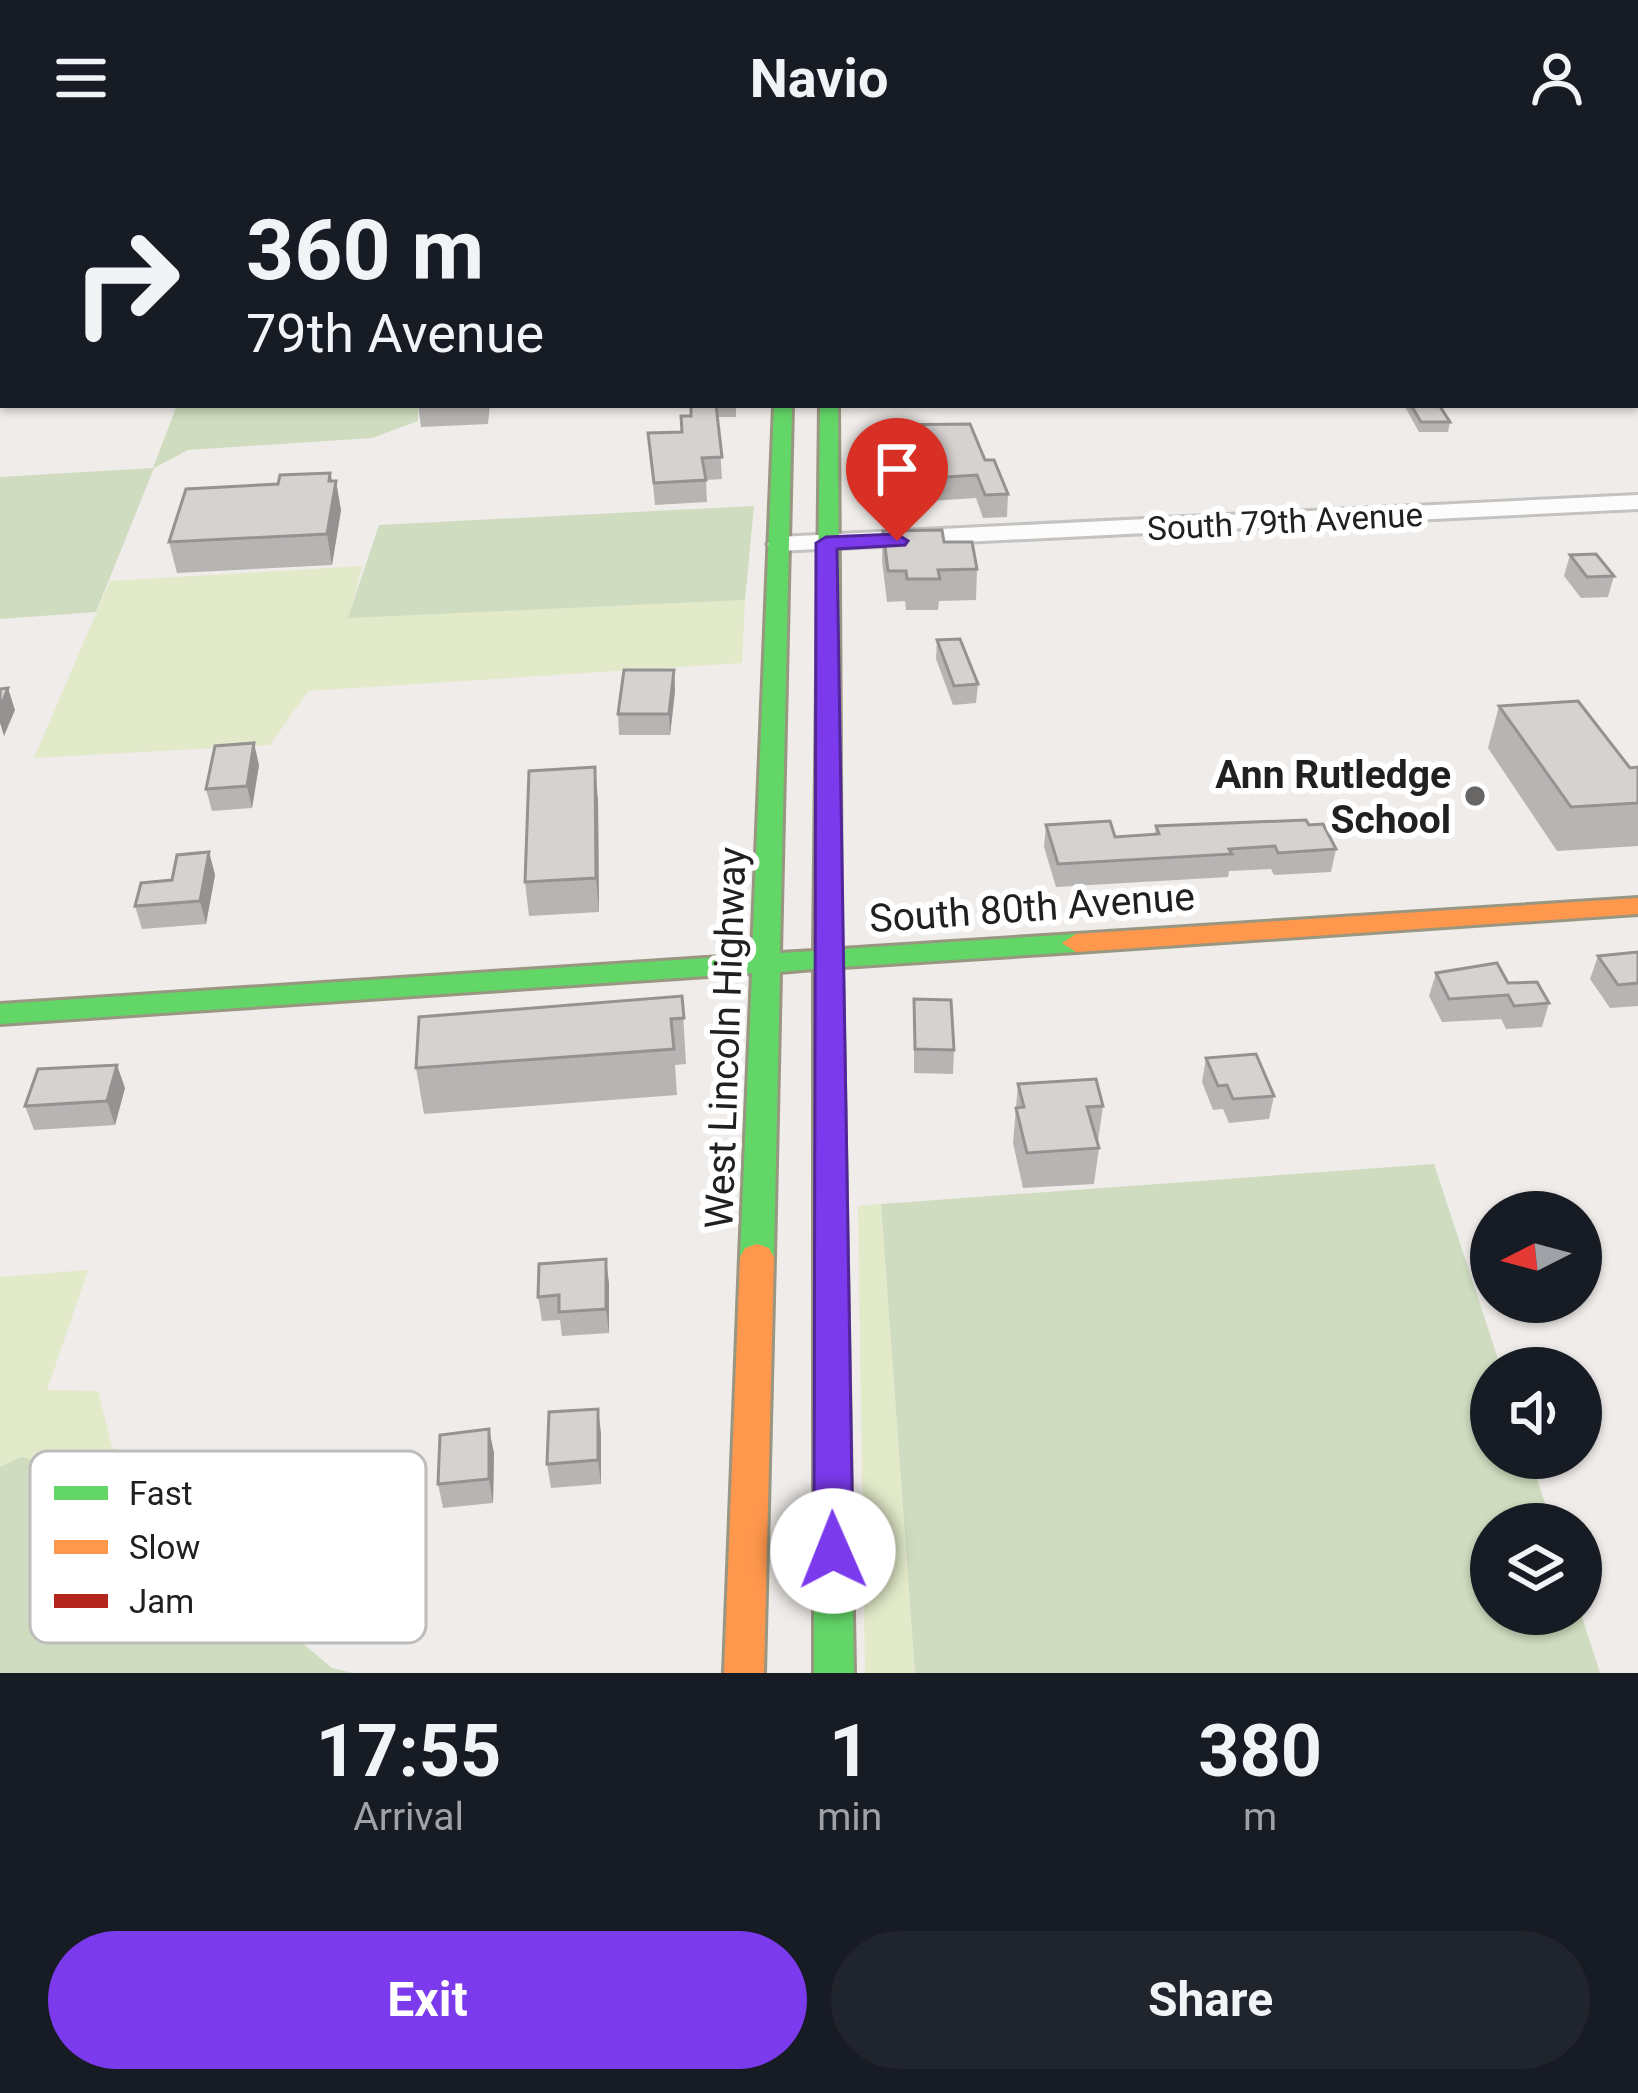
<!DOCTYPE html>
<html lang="en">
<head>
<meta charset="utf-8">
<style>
	body { margin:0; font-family:Roboto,sans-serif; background:#20242c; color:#f1f3f6; height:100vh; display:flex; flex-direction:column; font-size:45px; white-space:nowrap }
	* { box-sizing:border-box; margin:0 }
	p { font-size:39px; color:#9ea1a6 }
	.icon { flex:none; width:66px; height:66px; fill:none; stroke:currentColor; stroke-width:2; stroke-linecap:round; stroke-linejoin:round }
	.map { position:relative; height:1517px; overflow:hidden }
	.panel { display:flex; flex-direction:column; background:#171b24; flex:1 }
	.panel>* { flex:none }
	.banner { position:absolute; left:0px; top:0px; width:1638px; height:252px; box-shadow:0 3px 9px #0004; background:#171b24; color:#f1f3f6; overflow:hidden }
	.needle { width:78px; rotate:264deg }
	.controls { position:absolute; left:1470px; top:1035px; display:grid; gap:24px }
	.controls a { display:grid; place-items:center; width:132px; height:132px; border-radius:50%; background:#171b24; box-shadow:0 3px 9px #0004; font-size:60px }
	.pin { position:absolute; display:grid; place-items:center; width:102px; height:102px; color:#fff; margin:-123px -51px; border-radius:50% 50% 50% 0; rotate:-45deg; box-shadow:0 0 12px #0007 }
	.pin .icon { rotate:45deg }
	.me { position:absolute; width:132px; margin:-66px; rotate:359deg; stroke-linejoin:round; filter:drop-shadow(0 0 9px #0008) }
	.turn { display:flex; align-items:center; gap:42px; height:252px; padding:0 48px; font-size:54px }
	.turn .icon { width:156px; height:156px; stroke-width:2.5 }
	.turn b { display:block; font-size:84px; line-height:102px }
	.eta { display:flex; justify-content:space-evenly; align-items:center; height:204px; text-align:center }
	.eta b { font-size:72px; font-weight:700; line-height:84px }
	.cta { display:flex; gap:24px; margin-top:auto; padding:24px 48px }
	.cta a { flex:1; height:138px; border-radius:72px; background:#7c3aed; color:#fff; font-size:48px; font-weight:700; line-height:138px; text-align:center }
	.cta a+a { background:#20242c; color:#f1f3f6 }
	header { display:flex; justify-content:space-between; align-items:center; height:156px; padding:0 48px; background:#171b24; font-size:54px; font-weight:700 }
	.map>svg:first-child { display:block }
	.grass { fill:#e2eac9 }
	.forest { fill:#cfdcbf }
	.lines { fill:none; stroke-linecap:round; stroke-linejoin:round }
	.street-casing { stroke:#c4c3c1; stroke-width:6 }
	.fast-casing { stroke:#999681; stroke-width:6 }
	.slow-casing { stroke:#999681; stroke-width:6 }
	.jam-casing { stroke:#999681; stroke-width:6 }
	.street { fill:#fdfcfc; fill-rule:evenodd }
	.fast { fill:#63d668; fill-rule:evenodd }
	.slow { fill:#ff974d; fill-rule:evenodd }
	.jam { fill:#b3261e; fill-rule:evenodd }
	.wall { fill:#b7b5b3 }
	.shaded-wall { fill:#959392 }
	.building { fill:#d5d2d0; stroke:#959392; stroke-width:3 }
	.route { fill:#7c3aed; stroke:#51269a; stroke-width:3 }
	.poi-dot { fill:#686766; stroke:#fff; stroke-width:4.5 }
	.labels { text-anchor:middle; stroke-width:12; stroke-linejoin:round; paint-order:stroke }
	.far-street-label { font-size:33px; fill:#202020; stroke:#fff }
	.poi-label { font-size:39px; font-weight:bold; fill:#202020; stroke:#fff; text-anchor:end }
	.street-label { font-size:39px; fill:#202020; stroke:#fff }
	.key { fill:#fff; stroke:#bcbcbc; stroke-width:3 }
	.key-label { font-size:33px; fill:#202020 }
</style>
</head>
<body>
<header><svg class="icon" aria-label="menu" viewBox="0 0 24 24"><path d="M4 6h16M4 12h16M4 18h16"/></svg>Navio<svg class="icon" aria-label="person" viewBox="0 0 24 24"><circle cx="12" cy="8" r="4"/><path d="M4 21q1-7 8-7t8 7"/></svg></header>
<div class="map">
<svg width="1638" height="1517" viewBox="0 0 1638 1517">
	<rect width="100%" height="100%" fill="#efece9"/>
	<!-- grass -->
	<g class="grass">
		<polygon points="362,410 349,461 745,444 742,507 308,535 270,589 34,602 110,425"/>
		<polygon points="881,1048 915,1517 865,1517 858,1050"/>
		<polygon points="88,1114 47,1234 98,1235 112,1291 166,1338 169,1377 94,1323 0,1311 0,1121"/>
	</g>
	<!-- forest -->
	<g class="forest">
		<polygon points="177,249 418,249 418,265 372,282 188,294 154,312 96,456 0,463 0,321 153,312"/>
		<polygon points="754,350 745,444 348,462 379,369"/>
		<polygon points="1434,1008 1501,1212 1491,1212 1491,1302 1530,1302 1552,1368 1491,1368 1491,1458 1581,1458 1600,1517 915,1517 881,1048"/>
		<polygon points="22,1301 94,1323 195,1397 332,1512 353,1517 0,1517 0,1311"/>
	</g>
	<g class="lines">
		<defs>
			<g id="street">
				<polygon points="177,0 193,0 194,3 178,3"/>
				<rect x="354" y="0" width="16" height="3"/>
				<polygon points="933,0 949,0 951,3 935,3"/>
				<polygon points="1427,0 1470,0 1472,2 1425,3"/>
				<rect x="1635" y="111" width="3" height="10"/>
				<rect x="0" y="178" width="3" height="12"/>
				<polygon points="1638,339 1638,353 778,395 767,388 778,381"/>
			</g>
			<g id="fast">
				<polygon points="809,0 823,0 824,3 810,3"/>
				<polygon points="774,249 792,249 780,797 814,795 820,249 838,249 841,793 1076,778 1090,787 1076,796 842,811 854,1517 814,1517 814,813 780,816 774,1101 769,1110 757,1114 745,1110 740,1101 752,817 0,868 0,848 752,799"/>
			</g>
			<g id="slow">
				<polygon points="1638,742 1638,758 1076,796 1062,787 1076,778"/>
				<polygon points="757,1088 769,1092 774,1101 764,1517 724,1517 740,1101 745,1092"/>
			</g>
			<rect id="jam" x="775" y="0" width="14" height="3"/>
		</defs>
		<!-- street casing -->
		<use href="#street" class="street-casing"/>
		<!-- fast casing -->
		<use href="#fast" class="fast-casing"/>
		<!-- slow casing -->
		<use href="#slow" class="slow-casing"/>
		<!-- jam casing -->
		<use href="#jam" class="jam-casing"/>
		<!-- street -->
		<use href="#street" class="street"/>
		<!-- fast -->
		<use href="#fast" class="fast"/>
		<!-- slow -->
		<use href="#slow" class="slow"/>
		<!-- jam -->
		<use href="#jam" class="jam"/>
	</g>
	<!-- wall -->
	<g class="wall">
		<polygon points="675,0 704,0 704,3 676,3"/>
		<polygon points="1020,0 1440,0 1444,3 1128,3 1127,1 1022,3"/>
		<polygon points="418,249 490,249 488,268 421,271"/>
		<polygon points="690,249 736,249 736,261 718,261 722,323 706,324 707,346 655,349 648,277 682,276 691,260"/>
		<polygon points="1404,249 1439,249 1450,266 1448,276 1419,276"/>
		<polygon points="880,269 985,304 1008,338 1007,361 983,362 976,342 898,347 880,291"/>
		<polygon points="330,317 341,354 332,409 177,417 169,386 278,328"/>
		<polygon points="883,375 944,386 977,413 976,444 939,445 938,454 906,454 905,445 887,446 882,405"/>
		<polygon points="1570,399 1614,420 1608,441 1581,442 1564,420"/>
		<polygon points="937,484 978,528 976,547 953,549 936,503"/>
		<polygon points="674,514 675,535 670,579 619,579 618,558"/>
		<polygon points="1499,550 1630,612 1638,611 1638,690 1557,695 1488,592"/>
		<polygon points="259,609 252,652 212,655 206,633"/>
		<polygon points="598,644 599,756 529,760 525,726"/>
		<polygon points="1046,669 1115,681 1155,678 1156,670 1309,669 1336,693 1331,716 1274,719 1271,713 1229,715 1228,721 1056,731 1044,691"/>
		<polygon points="209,696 215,719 206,768 142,773 135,750"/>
		<polygon points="1638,796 1638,850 1610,852 1590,823 1598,800"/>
		<polygon points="1436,817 1508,827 1549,847 1542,871 1506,873 1501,863 1442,866 1429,840"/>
		<polygon points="682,840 686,908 675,909 677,939 424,958 416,912"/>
		<polygon points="914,843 954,894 953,918 914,917"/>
		<polygon points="1206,902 1274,940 1269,963 1229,967 1223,953 1213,954 1202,926"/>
		<polygon points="1018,928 1103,950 1098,985 1097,985 1099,992 1094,1028 1023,1032 1013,987"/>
		<polygon points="125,932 115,969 34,974 25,950"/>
		<polygon points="609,1127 609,1177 562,1180 560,1164 542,1165 538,1141"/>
		<polygon points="601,1277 601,1328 551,1332 547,1308"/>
		<polygon points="494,1297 493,1347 443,1352 438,1328"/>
	</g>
	<!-- shaded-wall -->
	<g class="shaded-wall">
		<polygon points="67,0 101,0 60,3"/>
		<polygon points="113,0 144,0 144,3 114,3"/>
		<polygon points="228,0 274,0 274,1 228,3"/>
		<polygon points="286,0 323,0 310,3 286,3"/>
		<polygon points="3,87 3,112 0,112 0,88"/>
		<polygon points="330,317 334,338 336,325 341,354 332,409 327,378"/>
		<polygon points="674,514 675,535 670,579 669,558"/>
		<polygon points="8,532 15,554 4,580 0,567 0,552"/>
		<polygon points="254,587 259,609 252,652 247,630"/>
		<polygon points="595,611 598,644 599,756 596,722"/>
		<polygon points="209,696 215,719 206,768 200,745"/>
		<polygon points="117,909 125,932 115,969 107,945"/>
		<polygon points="606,1103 609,1127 609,1177 606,1153"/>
		<polygon points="598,1253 601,1277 601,1328 598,1304"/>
		<polygon points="489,1273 494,1297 493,1347 489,1323"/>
	</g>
	<!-- building -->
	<g class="building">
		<polygon points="30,0 68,0 68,2 30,3"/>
		<polygon points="396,0 414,0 412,3 395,3"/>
		<polygon points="1030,0 1054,0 1056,3 1032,3"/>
		<polygon points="1138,0 1440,0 1444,3 1141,3"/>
		<polygon points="0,40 3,40 3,87 0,88"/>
		<polygon points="691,249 716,249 722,301 702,302 706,324 654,327 648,277 682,276 681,260 691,260"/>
		<polygon points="1411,249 1439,249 1450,266 1421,266"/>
		<polygon points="970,268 985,304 994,304 1008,338 985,339 977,319 899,324 880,269"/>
		<polygon points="330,317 329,325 336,325 327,378 169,386 186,333 278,328 280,319"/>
		<polygon points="942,374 944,386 972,386 977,413 938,414 940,423 907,423 906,415 888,415 883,375"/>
		<polygon points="1596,398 1614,420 1587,421 1570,399"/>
		<polygon points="960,483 978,528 954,530 937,484"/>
		<polygon points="624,514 674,514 669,558 618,558"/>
		<polygon points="8,532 0,552 0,533"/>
		<polygon points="1578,545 1630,612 1638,611 1638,647 1571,651 1499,550"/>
		<polygon points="254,587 247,630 206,633 215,590"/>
		<polygon points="595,611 596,722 525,726 529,615"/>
		<polygon points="1306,664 1309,669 1323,668 1336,693 1278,697 1275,690 1229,693 1232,698 1058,708 1046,669 1110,665 1115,681 1159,678 1156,670"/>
		<polygon points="209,696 200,745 135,750 141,727 172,724 177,699"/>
		<polygon points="1638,796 1638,827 1618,829 1598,800"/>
		<polygon points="1497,807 1508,827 1537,826 1549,847 1514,850 1508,839 1449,843 1436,817"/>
		<polygon points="682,840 684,862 671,863 674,893 416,912 419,861"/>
		<polygon points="914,843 951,844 954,894 915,893"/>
		<polygon points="1256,898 1274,940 1233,943 1227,929 1218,930 1206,902"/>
		<polygon points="117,909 107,945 25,950 38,913"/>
		<polygon points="1096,923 1103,950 1087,951 1099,992 1027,997 1016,952 1024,951 1018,928"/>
		<polygon points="606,1103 606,1153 559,1156 559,1139 538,1141 539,1108"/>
		<polygon points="598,1253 598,1304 547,1308 549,1256"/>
		<polygon points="489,1273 489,1323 438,1328 440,1279"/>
	</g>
	<!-- route -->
	<polygon class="route" points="897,378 908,385 905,389 837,393 853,1395 847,1407 833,1412 820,1407 814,1395 816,387 826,381"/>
	<!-- markers -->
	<circle class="poi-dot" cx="1475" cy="640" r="12"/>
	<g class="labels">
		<!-- far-street labels -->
		<g class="far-street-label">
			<text transform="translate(1285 365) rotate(-3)" y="12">South 79th Avenue</text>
		</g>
		<!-- poi labels -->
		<g class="poi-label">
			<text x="1451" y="632">Ann Rutledge<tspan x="1451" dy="45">School</tspan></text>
		</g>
		<!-- street labels -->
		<g class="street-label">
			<text transform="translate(1032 751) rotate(-4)" y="14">South 80th Avenue</text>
			<text transform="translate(725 882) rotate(-88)" y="14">West Lincoln Highway</text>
		</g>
	</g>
	<!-- legend -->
	<rect x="30" y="1295" width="396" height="192" rx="18" class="key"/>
	<rect x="54" y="1330" width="54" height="14" fill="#63d668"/>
	<rect x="54" y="1384" width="54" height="14" fill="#ff974d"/>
	<rect x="54" y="1438" width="54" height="14" fill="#b3261e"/>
	<g class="key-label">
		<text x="129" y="1349">Fast</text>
		<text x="129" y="1403">Slow</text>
		<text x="129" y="1457">Jam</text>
	</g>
</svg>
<div class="controls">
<a><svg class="needle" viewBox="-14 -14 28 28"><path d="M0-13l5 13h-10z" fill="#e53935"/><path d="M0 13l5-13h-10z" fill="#9ea1a6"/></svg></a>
<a><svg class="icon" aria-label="sound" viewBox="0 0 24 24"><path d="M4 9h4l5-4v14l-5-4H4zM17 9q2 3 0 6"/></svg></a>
<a><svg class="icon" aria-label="layers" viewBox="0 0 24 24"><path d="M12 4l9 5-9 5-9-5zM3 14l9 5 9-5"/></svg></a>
</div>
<div class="pin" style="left:897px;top:385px;background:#d93025"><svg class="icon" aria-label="arrive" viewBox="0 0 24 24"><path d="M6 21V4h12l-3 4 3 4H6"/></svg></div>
<svg class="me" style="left:833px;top:1395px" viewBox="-20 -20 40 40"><circle r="19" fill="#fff"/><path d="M0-13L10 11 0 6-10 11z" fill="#7c3aed"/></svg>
<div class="banner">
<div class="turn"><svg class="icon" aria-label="right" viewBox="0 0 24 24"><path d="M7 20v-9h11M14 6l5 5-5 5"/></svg><div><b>360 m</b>79th Avenue</div></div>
</div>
</div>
<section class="panel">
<div class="eta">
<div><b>17:55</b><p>Arrival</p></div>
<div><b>1</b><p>min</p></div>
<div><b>380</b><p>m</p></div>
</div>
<div class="cta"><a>Exit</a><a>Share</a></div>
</section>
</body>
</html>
